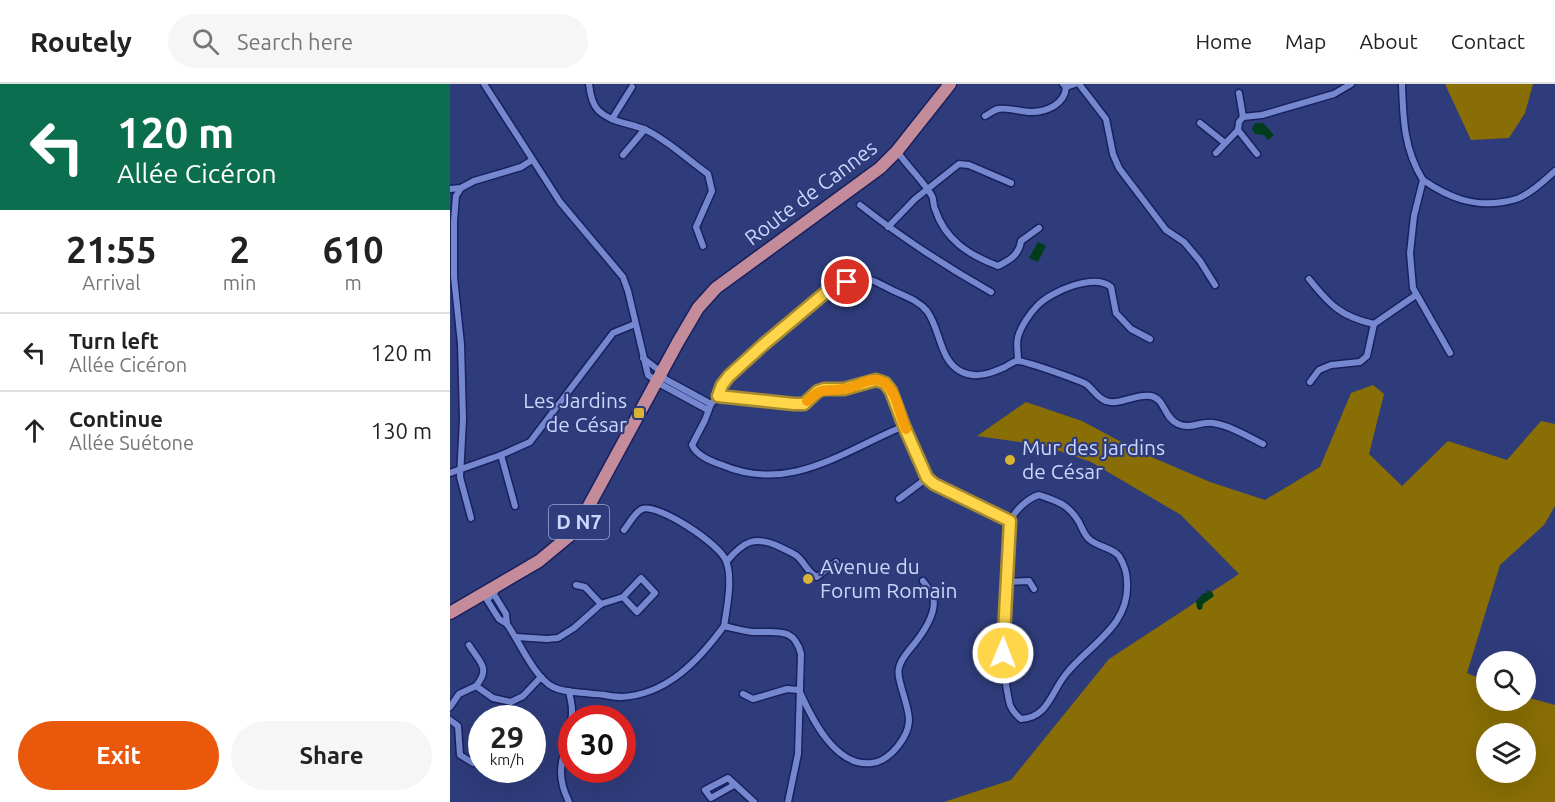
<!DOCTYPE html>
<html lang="en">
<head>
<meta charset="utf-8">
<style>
	body { margin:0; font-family:Ubuntu,sans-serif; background:#f6f6f6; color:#222; height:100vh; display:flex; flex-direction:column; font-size:22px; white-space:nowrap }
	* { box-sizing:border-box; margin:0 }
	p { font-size:20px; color:#767676 }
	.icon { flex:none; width:33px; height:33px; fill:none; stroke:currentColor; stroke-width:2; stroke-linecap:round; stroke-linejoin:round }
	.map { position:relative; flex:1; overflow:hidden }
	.sheet { display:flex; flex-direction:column; background:#fff; width:450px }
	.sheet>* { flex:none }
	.banner { background:#0b6e4f; color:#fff; overflow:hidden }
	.fabs { position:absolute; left:1026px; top:567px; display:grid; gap:12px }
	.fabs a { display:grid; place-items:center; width:60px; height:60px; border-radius:50%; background:#fff; box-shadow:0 6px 24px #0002; font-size:30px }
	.speed { position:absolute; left:18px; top:621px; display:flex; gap:12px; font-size:30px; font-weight:700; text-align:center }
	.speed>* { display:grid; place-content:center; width:78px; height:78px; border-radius:50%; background:#fff; box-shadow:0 6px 24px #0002; line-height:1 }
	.speed small { font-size:15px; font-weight:400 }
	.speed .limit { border:9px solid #d22; background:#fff; color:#111 }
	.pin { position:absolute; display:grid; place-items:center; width:51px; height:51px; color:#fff; margin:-26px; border:3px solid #fff; border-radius:50%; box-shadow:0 2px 6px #0007 }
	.me { position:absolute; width:66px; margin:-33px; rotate:1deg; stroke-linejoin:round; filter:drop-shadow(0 0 4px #0008) }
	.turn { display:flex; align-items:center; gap:21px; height:126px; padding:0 18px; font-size:27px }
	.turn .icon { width:78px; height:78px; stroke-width:2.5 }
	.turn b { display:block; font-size:42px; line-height:51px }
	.eta { display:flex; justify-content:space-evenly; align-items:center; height:102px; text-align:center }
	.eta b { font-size:36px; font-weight:700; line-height:42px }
	.action { display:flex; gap:12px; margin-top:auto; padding:12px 18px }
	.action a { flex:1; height:69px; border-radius:36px; background:#ea580c; color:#fff; font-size:24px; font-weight:700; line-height:69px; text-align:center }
	.action a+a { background:#f6f6f6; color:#222 }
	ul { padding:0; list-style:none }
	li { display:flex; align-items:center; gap:18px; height:78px; padding:0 18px; border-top:2px solid #e0e0e0 }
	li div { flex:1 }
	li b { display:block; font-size:22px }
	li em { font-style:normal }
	header { display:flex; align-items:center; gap:36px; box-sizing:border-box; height:84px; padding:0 30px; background:#fff; border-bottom:2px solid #e0e0e0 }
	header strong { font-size:28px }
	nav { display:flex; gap:33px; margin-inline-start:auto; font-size:21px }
	.search { width:420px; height:54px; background:#f6f6f6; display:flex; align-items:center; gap:15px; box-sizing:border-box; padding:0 21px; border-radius:33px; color:#767676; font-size:22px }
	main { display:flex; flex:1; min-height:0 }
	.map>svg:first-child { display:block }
	.forest { fill:#896e05; fill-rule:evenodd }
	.water { fill:#013d1b }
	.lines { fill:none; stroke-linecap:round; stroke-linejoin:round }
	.minor-casing { stroke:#18205d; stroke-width:9 }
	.primary-casing { stroke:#18205d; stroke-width:15 }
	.minor { stroke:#7588cf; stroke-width:6 }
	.primary { stroke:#c48b9b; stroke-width:12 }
	.route-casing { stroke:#a68a30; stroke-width:15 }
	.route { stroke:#ffd54a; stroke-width:10 }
	.slow { stroke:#f59e0b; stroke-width:10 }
	.poi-dot { fill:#d9b334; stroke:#2f3c7b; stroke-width:2 }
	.labels { text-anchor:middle; stroke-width:4.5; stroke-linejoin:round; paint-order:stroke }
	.shield { fill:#2f3c7b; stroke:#9ca8d5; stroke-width:1.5 }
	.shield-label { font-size:20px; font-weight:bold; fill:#cad6fc }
	.street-label { font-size:21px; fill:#cad6fc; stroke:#2f3c7b }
	.poi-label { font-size:21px; fill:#cad6fc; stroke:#2f3c7b; text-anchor:start }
</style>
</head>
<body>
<header>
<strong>Routely</strong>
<div class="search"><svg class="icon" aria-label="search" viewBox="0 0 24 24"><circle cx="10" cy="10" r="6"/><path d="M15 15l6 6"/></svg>Search here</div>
<nav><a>Home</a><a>Map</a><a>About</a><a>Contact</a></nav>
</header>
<main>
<section class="sheet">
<div class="banner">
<div class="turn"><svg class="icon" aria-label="left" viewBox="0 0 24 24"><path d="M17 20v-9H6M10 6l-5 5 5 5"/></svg><div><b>120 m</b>Allée Cicéron</div></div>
</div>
<div class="eta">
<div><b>21:55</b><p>Arrival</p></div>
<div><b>2</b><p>min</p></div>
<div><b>610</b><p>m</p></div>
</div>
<ul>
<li><svg class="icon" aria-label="left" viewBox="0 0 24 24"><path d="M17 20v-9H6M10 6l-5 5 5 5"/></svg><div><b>Turn left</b><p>Allée Cicéron</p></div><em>120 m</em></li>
<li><svg class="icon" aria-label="ahead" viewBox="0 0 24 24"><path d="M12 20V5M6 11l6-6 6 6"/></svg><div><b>Continue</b><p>Allée Suétone</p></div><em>130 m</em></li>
</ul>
<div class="action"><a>Exit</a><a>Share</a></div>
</section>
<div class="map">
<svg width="1105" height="718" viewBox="0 0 1105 718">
	<rect width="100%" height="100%" fill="#2f3c7b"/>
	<!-- forest -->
	<g class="forest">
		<polygon points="995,0 1083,0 1075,29 1059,54 1021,56"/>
		<path d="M923,301L934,310L919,370L952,402L998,357L1057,376L1091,337L1105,340V422L1094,441L1050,481L1017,589L1036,597V616H1076V613L1105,621V718H494L561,696L659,575L789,490L731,431L641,378L592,361L527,352L576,318L632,337L692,369L760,398L815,416L870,383L901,309ZM1036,650H1076V688H1036Z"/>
	</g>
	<!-- water -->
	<g class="water">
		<polygon points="805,39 813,39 824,51 818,56 814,51 805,50 802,45"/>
		<polygon points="588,158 596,162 588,178 579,174"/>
		<polygon points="757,506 762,508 764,512 753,520 752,525 749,526 747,524 746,517 754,509 757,509"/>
	</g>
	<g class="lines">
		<defs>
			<g id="minor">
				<polyline points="34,0 110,118 173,193 178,207 198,291 212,301 258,326"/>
				<path d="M139,0C140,9 142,20 148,26C161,39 181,39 196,46C219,57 238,76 258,90L262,107L246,143L253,162"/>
				<polyline points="613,0 616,3 625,0"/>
				<polyline points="629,0 656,35 663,70 669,84 716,146 734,158 750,177 765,201"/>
				<path d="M952,0C953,34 954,66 973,96L964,132L960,169L963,204L1000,269"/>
				<polyline points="789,9 793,33"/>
				<path d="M535,32C539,30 544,26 548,25C559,23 570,28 581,28C597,28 615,20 616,3"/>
				<polyline points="162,35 182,3"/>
				<polyline points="750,39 775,59"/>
				<path d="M447,67C457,82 474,98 482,112C484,116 483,121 485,125C495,156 519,171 548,182C560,176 569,171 571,157L589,144"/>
				<polyline points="766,69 788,46"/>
				<polyline points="807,70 788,46 789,38 793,33 812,31 884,10 901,0"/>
				<polyline points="173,71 195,45"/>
				<path d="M973,96C998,113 1022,123 1053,118C1059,117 1066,116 1071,113C1084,107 1095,96 1105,87"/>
				<polyline points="0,105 11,104"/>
				<path d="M410,121C451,153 495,182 541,208"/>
				<polyline points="438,143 465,115 509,80 519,81 561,99"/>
				<path d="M859,195C879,220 891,233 924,240"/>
				<polyline points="193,274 211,288 215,295 261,320"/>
				<path d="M568,276C568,269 566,260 568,253C571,242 580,229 588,221C602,207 644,189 661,203L666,229L681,245L700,255"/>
				<polyline points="860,298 869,286 881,281 910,278 917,272 924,240 966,211"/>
				<polyline points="269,312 354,320 368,307 374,305 394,305 426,296 435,299 441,307 454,342"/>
				<polyline points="51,371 65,422"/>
				<polyline points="0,389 51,371 80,358 163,249 185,240"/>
				<path d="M589,411C609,418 618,420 629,438C632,444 634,450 638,454C646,463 662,463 669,472C674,480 677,490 677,498C680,542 640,560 616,590C601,608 598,634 571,635C565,630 560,625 559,617C549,571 553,522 556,475C557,464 556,449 560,438C564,427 578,414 589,411Z"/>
				<polyline points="449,415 477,394"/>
				<polyline points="21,434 10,393 13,335 11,260 4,193 4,137 6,112 11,104 24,97 71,83 82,76"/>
				<path d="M560,437L484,400L477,394L454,342C393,367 340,410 272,381C261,377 247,372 242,361L255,336L261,320L269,312L272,301L279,292C302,270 380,197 408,195C421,193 431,201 442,206C454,212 468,216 477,227C491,246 489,277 512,288C526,295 542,289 555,283C559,281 564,277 567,277C573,276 629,296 636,300C643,305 648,315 656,317C670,322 686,309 701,312C715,315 714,334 728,340C742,346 749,337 763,339C781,342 797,352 813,360"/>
				<path d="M174,446C179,440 185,428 192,425C208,419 270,460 276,477C283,493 277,524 274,542"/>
				<path d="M277,477C294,457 305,451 330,463C336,466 343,469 347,472C355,479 358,489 367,493L386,478"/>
				<polyline points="555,498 579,497 584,505"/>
				<polyline points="126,501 135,503 151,520"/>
				<path d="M45,508L37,516L49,535L57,540C69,557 84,593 103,603C114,609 131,608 144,610C153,610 162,613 171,613C217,611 249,576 274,542C283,544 293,547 303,548C326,549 344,542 351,570L348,670L338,718"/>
				<polyline points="45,512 56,530 57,540"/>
				<polyline points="66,553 97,555 108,554 124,544 151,520 173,513 191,494 205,509 187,528 173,513"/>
				<path d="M19,561C30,579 41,584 26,602"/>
				<path d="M119,607C120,613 122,620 122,626C123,663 99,678 119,718"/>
				<path d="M293,610L303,615L337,605L349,606C361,633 385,684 422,679C432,678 442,670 448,662C466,639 458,628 451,602C450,597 447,590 449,584C450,577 456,570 460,565C471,552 488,530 483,512C481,507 476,501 473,497"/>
				<polyline points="0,623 9,610 26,602 43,614 61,618 73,612 91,593"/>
				<polyline points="0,636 8,642 10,671 23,679"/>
				<polyline points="284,701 261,714 255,706 278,694 304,718"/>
			</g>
			<polyline id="primary" points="0,529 89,477 118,453 136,427 228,258 248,224 266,204 430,84 447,67 500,0"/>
		</defs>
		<!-- minor casing -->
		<use href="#minor" class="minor-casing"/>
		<!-- primary casing -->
		<use href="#primary" class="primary-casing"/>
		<!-- minor -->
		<use href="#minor" class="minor"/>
		<!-- primary -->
		<use href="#primary" class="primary"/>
	</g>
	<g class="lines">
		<defs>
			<polyline id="route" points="397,198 375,209 313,261 279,292 272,301 268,312 344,320 354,320 368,307 374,305 394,305 426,296 435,299 441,307 454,342 477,394 484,400 560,437 553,569"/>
		</defs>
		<!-- route casing -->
		<use href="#route" class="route-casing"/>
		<!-- route -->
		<use href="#route" class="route"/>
		<!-- slow -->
		<path class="slow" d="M357,317C375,301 373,308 394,305C405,304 415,295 426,296C446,297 449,331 456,345"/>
	</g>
	<!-- markers -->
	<g class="poi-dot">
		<rect x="183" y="323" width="12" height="12" rx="3"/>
		<circle cx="560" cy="376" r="6"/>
		<circle cx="358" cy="495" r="6"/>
	</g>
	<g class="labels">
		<!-- shield labels -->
		<rect class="shield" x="99" y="421" width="60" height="34" rx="4.5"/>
		<g class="shield-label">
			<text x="129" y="445">D N7</text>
		</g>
		<!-- street labels -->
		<g class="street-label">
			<text transform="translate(361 109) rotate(-37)" y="7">Route de Cannes</text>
		</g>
		<!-- poi labels -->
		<g class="poi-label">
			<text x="177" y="324" text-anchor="end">Les Jardins<tspan x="177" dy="24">de César</tspan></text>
			<text x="572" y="371">Mur des jardins<tspan x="572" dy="24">de César</tspan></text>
			<text x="370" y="490">Avenue du<tspan x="370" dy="24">Forum Romain</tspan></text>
		</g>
	</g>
</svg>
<div class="fabs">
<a><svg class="icon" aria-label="search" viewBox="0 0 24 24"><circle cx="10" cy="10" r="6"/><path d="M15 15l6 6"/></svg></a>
<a><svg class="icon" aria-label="layers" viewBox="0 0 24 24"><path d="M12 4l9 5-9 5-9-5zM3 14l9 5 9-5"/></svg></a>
</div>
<div class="speed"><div>29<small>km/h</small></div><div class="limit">30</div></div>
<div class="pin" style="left:397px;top:198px;background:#d93025"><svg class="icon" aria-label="arrive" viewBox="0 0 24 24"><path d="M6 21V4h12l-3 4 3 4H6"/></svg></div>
<svg class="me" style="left:553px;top:569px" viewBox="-20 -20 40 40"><circle r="17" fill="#ffd54a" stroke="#fff" stroke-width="3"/><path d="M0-11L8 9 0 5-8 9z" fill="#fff"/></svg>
</div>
</main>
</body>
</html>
